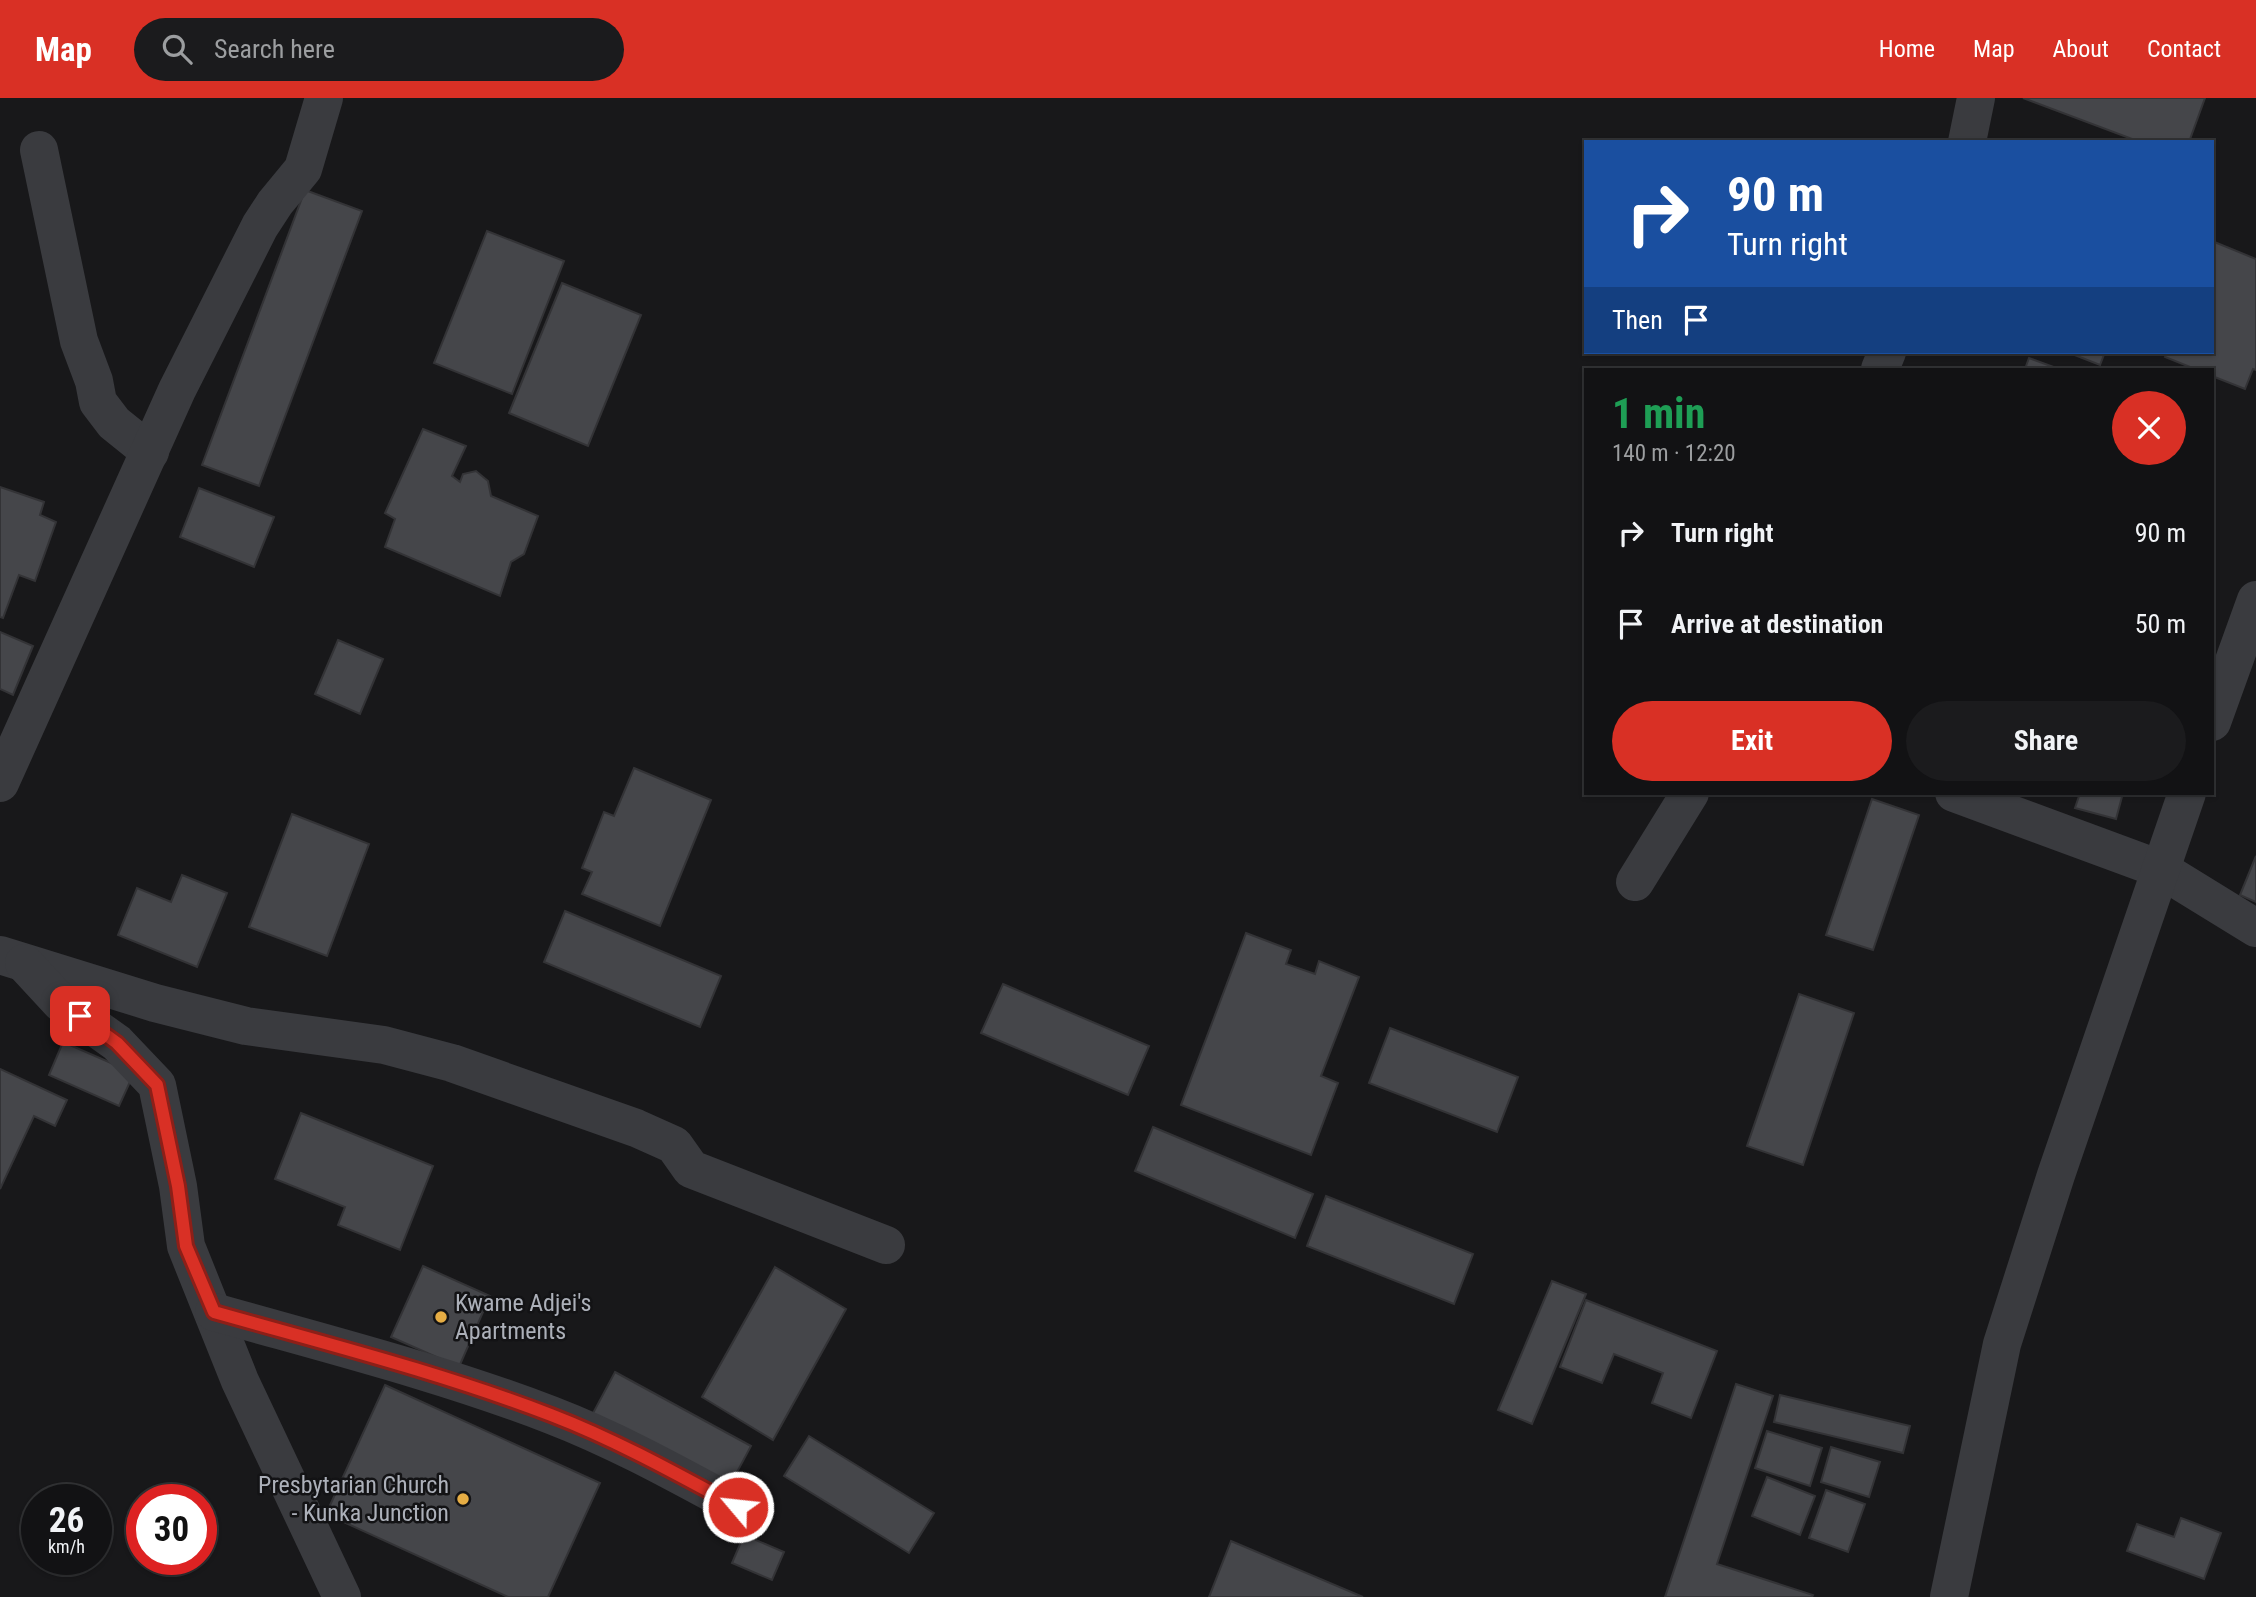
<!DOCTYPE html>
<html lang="en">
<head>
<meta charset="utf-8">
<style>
	body { margin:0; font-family:"Roboto Condensed",sans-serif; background:#1b1b1d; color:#f1f3f6; height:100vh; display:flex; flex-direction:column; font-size:26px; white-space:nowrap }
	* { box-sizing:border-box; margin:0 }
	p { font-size:23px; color:#9c9ea0 }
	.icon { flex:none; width:38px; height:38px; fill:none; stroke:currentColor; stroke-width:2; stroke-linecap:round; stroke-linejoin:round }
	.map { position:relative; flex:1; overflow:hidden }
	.sheet { position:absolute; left:1584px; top:270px; width:630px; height:427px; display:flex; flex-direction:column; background:#121214; border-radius:0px; box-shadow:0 2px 5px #0004,0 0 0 2px #313234 }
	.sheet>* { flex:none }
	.banner { position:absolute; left:1584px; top:42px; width:630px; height:214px; border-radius:0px; box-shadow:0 2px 5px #0004,0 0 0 2px #313234; background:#1a4fa0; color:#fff; overflow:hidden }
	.speed { position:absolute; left:21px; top:1386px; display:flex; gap:14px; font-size:35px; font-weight:700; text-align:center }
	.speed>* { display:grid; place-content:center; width:91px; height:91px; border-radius:50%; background:#121214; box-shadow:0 2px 5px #0004,0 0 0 2px #313234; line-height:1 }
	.speed small { font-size:18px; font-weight:400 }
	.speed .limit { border:10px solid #d22; background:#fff; color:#111 }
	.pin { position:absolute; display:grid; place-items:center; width:60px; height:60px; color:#fff; margin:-30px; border-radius:14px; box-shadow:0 4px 10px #0006 }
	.me { position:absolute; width:77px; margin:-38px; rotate:298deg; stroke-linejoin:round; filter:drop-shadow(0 0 5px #0008) }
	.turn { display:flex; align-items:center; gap:24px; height:147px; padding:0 28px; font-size:32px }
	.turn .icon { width:91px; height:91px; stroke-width:2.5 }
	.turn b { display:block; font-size:49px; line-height:60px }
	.then { display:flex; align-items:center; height:66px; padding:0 28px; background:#0003; gap:14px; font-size:26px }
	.round { display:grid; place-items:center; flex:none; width:74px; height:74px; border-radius:37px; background:#1b1b1d }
	.summary { display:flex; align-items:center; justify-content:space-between; height:119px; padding:0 28px }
	h1 { font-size:42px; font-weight:700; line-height:52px; color:#1e9e55 }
	.button { display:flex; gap:14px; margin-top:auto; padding:14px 28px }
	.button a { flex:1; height:80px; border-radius:42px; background:#d93025; color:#fff; font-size:28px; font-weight:700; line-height:80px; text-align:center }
	.button a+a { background:#1b1b1d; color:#f1f3f6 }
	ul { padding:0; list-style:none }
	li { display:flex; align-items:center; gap:21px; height:91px; padding:0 28px }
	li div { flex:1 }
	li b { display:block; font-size:26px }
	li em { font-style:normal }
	header { display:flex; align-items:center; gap:42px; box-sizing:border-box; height:98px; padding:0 35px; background:#d93025; color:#fff }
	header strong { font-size:33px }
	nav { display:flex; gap:38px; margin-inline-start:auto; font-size:24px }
	.search { width:490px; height:63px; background:#1b1b1d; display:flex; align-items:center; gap:18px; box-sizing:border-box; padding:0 24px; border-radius:38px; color:#9c9ea0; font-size:26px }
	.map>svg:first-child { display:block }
	.building { fill:#45464a; stroke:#333336; stroke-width:2 }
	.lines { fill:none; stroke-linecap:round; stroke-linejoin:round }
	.street { stroke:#3a3b3f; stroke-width:38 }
	.route-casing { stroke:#8d1f18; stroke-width:18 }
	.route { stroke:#d93025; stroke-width:12 }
	.poi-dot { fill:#e6ad44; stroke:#131315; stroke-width:2.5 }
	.labels { text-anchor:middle; stroke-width:5; stroke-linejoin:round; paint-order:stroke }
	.poi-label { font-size:24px; fill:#acb0b9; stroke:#131315; text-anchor:start }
</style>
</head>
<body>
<header>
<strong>Map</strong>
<div class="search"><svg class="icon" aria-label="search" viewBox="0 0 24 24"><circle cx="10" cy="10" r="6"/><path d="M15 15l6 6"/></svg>Search here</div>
<nav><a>Home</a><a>Map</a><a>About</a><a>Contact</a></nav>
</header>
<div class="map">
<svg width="2256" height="1499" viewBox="0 0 2256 1499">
	<rect width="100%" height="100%" fill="#18181a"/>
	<!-- building -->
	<g class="building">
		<polygon points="2023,0 2205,0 2189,44 2140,44"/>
		<polygon points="305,92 362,113 259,388 202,367"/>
		<polygon points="487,133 564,163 512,296 434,265"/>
		<polygon points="2212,143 2256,161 2256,272 2253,271 2245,291 2212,278 2212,271 2195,271 2165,259 2167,254 2212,254"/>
		<polygon points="562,185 641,217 588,348 509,315"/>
		<polygon points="2067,254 2105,254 2100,267"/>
		<polygon points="2029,260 2059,271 2025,271"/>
		<polygon points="423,331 466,348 452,378 460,384 463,376 476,373 488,383 491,398 538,418 524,456 511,464 500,498 385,449 395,421 385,415"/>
		<polygon points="0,389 44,404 40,417 56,424 35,483 19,477 3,520 0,519"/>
		<polygon points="199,390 274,419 254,469 180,439"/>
		<polygon points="0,534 33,548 13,597 0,591"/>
		<polygon points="338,542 383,561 360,616 315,596"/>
		<polygon points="634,670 711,702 660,828 582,796 592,774 582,770 604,714 614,718"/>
		<polygon points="2080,695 2123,695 2116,721 2075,710"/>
		<polygon points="1872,701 1919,717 1873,852 1826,837"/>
		<polygon points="292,716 369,746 327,858 249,829"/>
		<polygon points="2256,758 2256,804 2240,797"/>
		<polygon points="182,777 227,795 197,869 118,837 137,790 171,804"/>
		<polygon points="565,813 721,878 700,929 544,864"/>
		<polygon points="1246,835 1291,852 1286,866 1315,876 1319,863 1359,879 1321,978 1338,985 1311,1057 1181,1007"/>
		<polygon points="1003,886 1149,948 1128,997 981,935"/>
		<polygon points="1799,896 1854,915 1803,1067 1747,1048"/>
		<polygon points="1390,930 1518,979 1497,1034 1369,985"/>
		<polygon points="63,944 134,975 119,1008 49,977"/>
		<polygon points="0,971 67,1002 55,1028 34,1018 0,1091"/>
		<polygon points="301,1015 433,1068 400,1152 338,1127 345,1109 275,1081"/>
		<polygon points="1153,1029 1313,1096 1295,1140 1135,1073"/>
		<polygon points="1326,1098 1473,1156 1454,1206 1307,1148"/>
		<polygon points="423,1168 490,1198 459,1269 391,1239"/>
		<polygon points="775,1169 846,1211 773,1342 702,1299"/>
		<polygon points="1552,1183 1586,1196 1532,1326 1498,1312"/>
		<polygon points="1586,1202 1717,1253 1691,1320 1652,1305 1663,1275 1614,1256 1602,1285 1560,1269"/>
		<polygon points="615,1274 751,1348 728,1391 592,1317"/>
		<polygon points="1736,1286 1773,1298 1717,1466 1813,1497 1812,1499 1665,1499"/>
		<polygon points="385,1287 600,1385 548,1499 508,1499 326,1416"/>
		<polygon points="1780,1297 1910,1328 1903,1355 1774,1324"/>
		<polygon points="1767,1333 1822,1350 1810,1388 1755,1370"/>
		<polygon points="809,1338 934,1415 909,1455 784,1378"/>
		<polygon points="1831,1349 1880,1364 1869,1399 1821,1384"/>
		<polygon points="1767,1379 1815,1398 1800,1437 1752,1418"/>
		<polygon points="1826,1392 1865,1406 1848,1454 1809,1440"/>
		<polygon points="2181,1420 2221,1435 2204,1481 2127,1453 2137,1426 2174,1439"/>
		<polygon points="744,1437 784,1454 772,1482 732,1465"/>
		<polygon points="1231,1443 1363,1499 1209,1499"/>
	</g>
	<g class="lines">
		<!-- street -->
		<g class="street">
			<polyline points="1967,44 1976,0"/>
			<polyline points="39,52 79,243 94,283 98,304 114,325 150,354"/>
			<polyline points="1880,271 1887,254"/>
			<polyline points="2212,624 2256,502"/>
			<polyline points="0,685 177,292 260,128 275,105 303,71 324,0"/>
			<polyline points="1954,695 2160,771 2256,830"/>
			<polyline points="1635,784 1690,695"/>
			<polyline points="0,857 155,905 246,928 384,947 452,965 636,1030 674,1047 691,1071 886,1147"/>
			<polyline points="24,865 61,905 117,945 157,987 178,1088 186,1148 240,1283 342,1499"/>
			<path d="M214,1214C327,1246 442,1275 551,1317C616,1342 677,1376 738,1409"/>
			<polyline points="1949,1499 2002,1246 2056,1077 2187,695"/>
		</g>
	</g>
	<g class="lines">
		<defs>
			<path id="route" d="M80,918L117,945L157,987L178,1088L186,1148L214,1214C327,1246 442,1275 551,1317C616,1342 677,1376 738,1409"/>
		</defs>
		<!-- route casing -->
		<use href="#route" class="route-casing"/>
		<!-- route -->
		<use href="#route" class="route"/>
	</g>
	<!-- markers -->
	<g class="poi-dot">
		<circle cx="441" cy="1219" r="7"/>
		<circle cx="463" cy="1401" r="7"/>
	</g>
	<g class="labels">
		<!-- poi labels -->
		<g class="poi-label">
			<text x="455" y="1213">Kwame Adjei's<tspan x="455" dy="28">Apartments</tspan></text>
			<text x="449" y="1395" text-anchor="end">Presbytarian Church<tspan x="449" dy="28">- Kunka Junction</tspan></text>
		</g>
	</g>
</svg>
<div class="speed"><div>26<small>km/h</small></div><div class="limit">30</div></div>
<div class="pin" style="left:80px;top:918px;background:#d93025"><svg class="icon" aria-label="arrive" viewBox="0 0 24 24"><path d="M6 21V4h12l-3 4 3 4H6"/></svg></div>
<svg class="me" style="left:738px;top:1409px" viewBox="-20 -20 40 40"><circle r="17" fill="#d93025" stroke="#fff" stroke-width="3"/><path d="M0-11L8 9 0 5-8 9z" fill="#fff"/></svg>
<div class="banner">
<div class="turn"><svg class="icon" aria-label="right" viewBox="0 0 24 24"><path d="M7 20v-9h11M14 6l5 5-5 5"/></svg><div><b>90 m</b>Turn right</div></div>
<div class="then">Then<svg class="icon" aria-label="arrive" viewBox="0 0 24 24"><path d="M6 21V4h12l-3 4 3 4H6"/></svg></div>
</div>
<section class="sheet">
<div class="summary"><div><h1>1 min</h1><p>140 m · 12:20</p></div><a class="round" style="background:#d93025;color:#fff"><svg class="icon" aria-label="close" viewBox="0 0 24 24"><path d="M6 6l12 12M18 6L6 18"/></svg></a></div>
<ul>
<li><svg class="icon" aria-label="right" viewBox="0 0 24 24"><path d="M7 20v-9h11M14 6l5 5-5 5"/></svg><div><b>Turn right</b></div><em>90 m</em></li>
<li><svg class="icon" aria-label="arrive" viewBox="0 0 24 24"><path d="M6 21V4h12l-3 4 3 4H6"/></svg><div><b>Arrive at destination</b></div><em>50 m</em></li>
</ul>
<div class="button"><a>Exit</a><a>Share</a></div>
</section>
</div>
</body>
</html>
